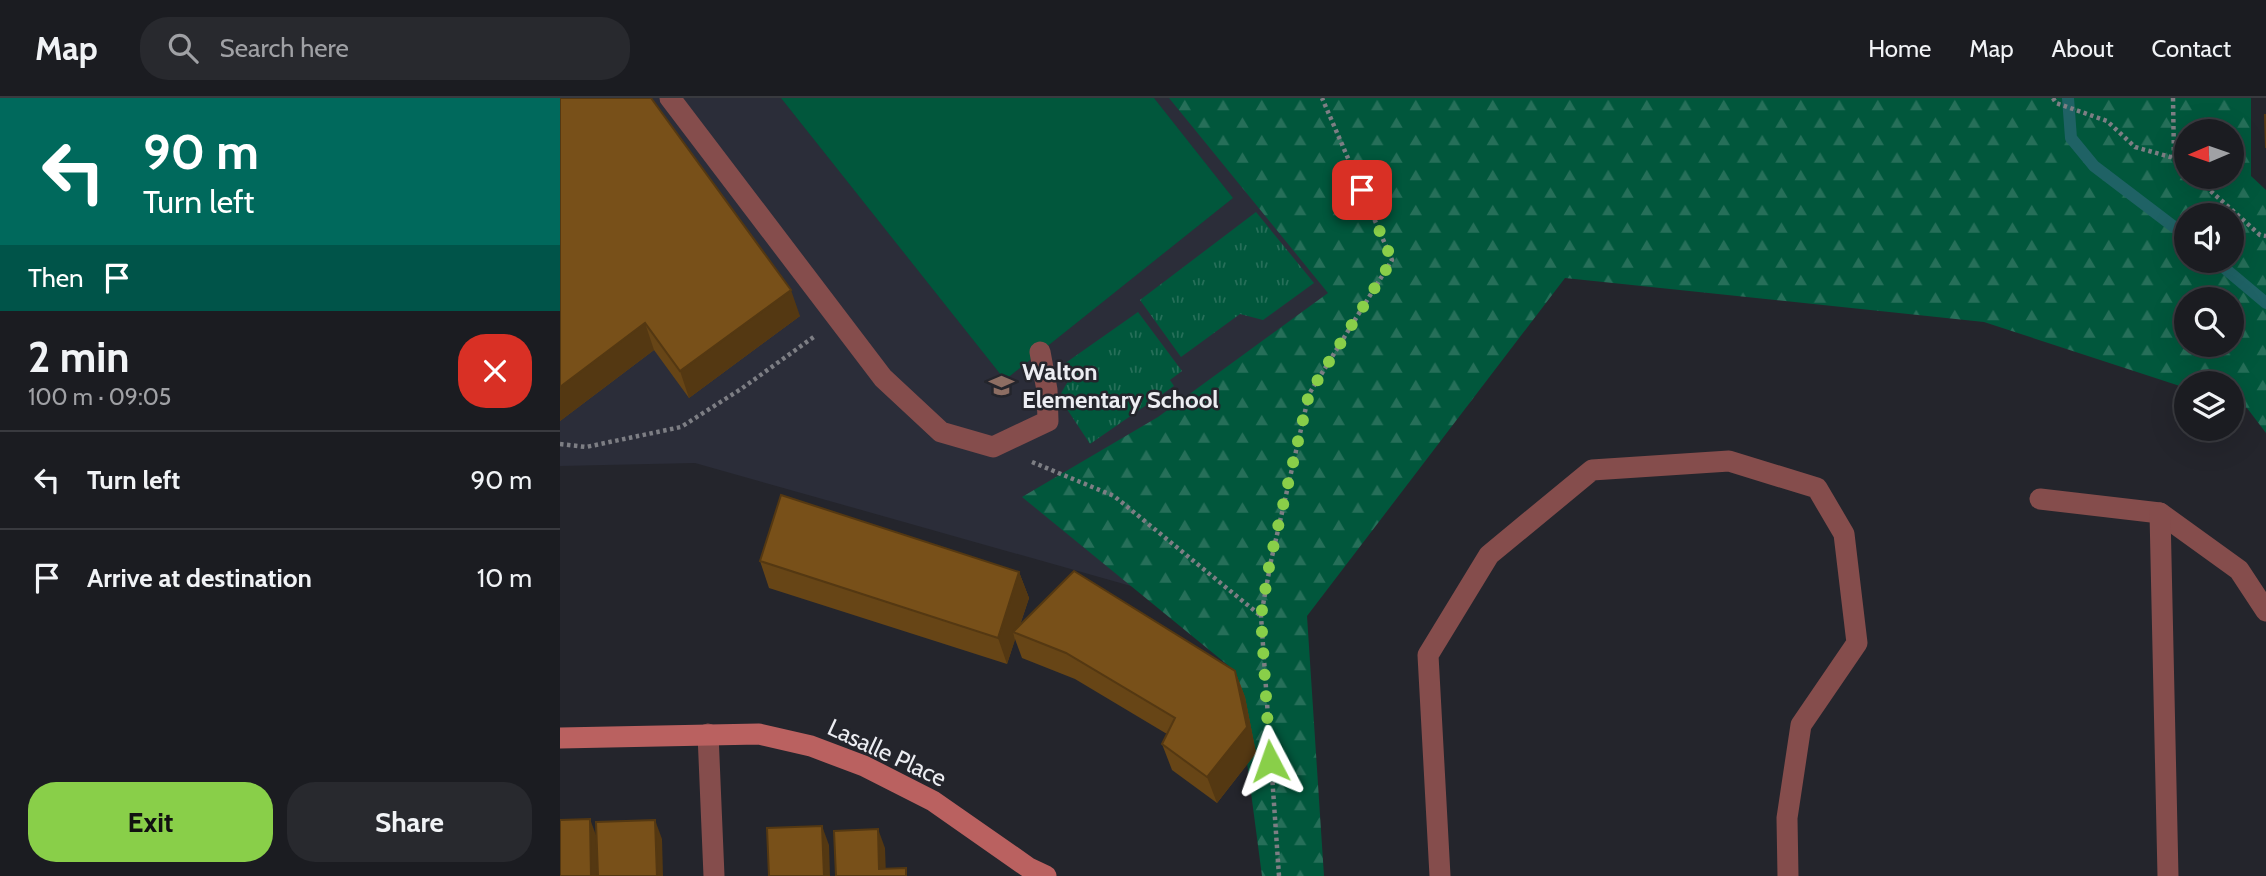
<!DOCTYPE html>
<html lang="en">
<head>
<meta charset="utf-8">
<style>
	body { margin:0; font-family:Cabin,sans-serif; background:#28292e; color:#f1f3f6; height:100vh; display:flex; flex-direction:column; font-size:26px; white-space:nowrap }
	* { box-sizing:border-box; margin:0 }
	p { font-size:23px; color:#a0a1a5 }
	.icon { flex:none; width:38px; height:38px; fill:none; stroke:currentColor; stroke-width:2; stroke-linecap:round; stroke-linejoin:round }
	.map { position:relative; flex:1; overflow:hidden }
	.details { display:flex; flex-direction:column; background:#1b1c21; width:560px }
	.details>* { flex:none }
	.banner { background:#00695c; color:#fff; overflow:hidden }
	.needle { width:46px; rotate:268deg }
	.buttons { position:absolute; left:1614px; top:21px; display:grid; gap:14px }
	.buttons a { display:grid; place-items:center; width:70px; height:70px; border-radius:50%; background:#1b1c21; box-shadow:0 7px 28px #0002,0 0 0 2px #393a3f; font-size:35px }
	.pin { position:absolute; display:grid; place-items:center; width:60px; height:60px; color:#fff; margin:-30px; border-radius:14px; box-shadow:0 4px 10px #0006 }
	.me { position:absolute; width:77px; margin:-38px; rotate:356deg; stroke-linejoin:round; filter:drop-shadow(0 0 5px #0008) }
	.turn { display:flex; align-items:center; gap:24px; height:147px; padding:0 28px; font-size:32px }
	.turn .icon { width:91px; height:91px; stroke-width:2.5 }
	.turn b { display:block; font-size:49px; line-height:60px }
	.then { display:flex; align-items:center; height:66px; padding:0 28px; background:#0003; gap:14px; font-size:26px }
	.round { display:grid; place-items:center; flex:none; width:74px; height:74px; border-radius:28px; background:#28292e }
	.summary { display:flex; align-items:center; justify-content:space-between; height:119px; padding:0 28px }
	h1 { font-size:42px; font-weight:700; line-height:52px }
	.cta { display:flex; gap:14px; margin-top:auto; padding:14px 28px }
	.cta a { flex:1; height:80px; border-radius:28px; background:#89cf49; color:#111; font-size:28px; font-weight:700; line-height:80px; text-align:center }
	.cta a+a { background:#28292e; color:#f1f3f6 }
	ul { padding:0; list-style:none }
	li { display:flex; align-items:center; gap:21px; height:98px; padding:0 28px; border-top:2px solid #393a3f }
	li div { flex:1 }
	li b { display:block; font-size:26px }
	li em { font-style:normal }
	header { display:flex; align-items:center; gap:42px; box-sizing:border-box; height:98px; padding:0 35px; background:#1b1c21; border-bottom:2px solid #393a3f }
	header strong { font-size:33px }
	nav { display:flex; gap:38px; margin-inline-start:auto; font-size:24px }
	.search { width:490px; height:63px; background:#28292e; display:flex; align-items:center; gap:18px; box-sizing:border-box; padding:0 24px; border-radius:28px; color:#a0a1a5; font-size:26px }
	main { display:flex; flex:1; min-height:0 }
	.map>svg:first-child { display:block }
	.built { fill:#2b2d39 }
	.grass { fill:url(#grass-tufts) }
	.forest { fill:url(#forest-firs); fill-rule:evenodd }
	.pitch { fill:#01573c }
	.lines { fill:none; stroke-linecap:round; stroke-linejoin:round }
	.stream { stroke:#1f6265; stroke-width:12 }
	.path { stroke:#7d7e84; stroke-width:4.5; stroke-dasharray:3.5 3.5; stroke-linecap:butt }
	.lane { stroke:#854d4c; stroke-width:21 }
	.street { stroke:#854d4c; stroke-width:21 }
	.secondary { stroke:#ba6160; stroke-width:21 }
	.wall { fill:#674516 }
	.shaded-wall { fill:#543812 }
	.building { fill:#785019; stroke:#543812; stroke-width:2 }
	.route { stroke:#89cf49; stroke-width:12; stroke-dasharray:0 21.6 }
	.labels { text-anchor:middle; stroke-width:5; stroke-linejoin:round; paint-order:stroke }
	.poi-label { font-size:24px; font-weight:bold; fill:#ecedf2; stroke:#24252c; text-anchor:start }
	.street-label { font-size:24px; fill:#ecedf2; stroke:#24252c }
</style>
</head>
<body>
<header>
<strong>Map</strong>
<div class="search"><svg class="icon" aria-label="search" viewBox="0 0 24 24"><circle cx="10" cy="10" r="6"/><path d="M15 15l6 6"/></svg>Search here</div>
<nav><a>Home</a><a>Map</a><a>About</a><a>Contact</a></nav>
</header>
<main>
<section class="details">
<div class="banner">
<div class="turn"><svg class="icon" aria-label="left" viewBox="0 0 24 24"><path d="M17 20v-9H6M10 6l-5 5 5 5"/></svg><div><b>90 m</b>Turn left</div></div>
<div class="then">Then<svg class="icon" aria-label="arrive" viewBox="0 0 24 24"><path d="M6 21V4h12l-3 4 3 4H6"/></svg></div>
</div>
<div class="summary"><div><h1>2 min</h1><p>100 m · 09:05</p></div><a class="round" style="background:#d93025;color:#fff"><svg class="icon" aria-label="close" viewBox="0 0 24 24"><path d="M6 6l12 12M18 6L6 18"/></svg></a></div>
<ul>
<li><svg class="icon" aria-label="left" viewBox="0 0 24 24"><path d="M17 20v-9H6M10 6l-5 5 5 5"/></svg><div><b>Turn left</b></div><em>90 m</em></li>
<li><svg class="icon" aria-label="arrive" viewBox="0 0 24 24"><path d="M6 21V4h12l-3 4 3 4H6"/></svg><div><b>Arrive at destination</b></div><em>10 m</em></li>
</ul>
<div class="cta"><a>Exit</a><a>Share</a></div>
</section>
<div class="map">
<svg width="1706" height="778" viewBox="0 0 1706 778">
	<defs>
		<pattern id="grass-tufts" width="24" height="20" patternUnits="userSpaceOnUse" patternTransform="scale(1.75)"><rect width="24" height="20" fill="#01573c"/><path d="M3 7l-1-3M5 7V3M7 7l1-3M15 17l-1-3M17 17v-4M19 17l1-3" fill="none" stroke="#266f59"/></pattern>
		<pattern id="forest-firs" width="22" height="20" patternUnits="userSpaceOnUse" patternTransform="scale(1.75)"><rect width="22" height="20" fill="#01573c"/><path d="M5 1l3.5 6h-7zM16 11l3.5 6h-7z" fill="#266f59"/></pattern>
	</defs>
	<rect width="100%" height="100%" fill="#24252c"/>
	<!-- built -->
	<polygon class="built" points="0,0 832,0 835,93 624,503 135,365 0,368"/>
	<!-- grass -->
	<g class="grass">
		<polygon points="696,114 754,185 703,222 680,216 621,259 580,202"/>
		<polygon points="578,214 622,273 610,282 614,288 530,346 499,299 512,276 504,266"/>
	</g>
	<!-- forest -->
	<path class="forest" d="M609,0H1691V78L1706,92V335L1687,310L1671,305V285H1626V290L1424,224L1005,180L747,518L764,778H702L675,573L462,399L598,319L768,195ZM1626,33H1671V79H1626ZM1626,117H1671V163H1626ZM1626,201H1671V247H1626Z"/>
	<!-- pitch -->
	<polygon class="pitch" points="221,0 594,0 673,100 445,282"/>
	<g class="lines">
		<!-- stream -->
		<g class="stream">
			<polyline points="1508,0 1511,40 1534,68 1626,138"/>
			<polyline points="1656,163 1706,205"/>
		</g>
		<!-- path -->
		<g class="path">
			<polyline points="1493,0 1496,5 1547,23 1575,49 1614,60"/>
			<polyline points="1613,0 1614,60 1626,70"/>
			<polyline points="1635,79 1700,137 1706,138"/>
			<polyline points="0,346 26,349 121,329 181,291 255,238"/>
			<polyline points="472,364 554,398 701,518"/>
			<polyline points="719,778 701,518 711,463 749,296 832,162 762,0"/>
		</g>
		<!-- lane -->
		<g class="lane">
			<polyline points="110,0 323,280 381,334 433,349 488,323 487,292 480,254"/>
			<polyline points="1480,401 1600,415 1679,472 1706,513"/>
			<polyline points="1600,415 1608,778"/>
			<polyline points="880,778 868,557 929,457 1032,372 1169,363 1257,390 1284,436 1297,545 1241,627 1227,720 1228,778"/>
		</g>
		<!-- street -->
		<polyline class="street" points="148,636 154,778"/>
		<!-- secondary -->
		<polyline class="secondary" points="0,640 199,636 251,648 304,668 373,703 469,770 486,778"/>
	</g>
	<!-- wall -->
	<g class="wall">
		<polygon points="0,0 240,218 129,300 94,252 0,323"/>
		<polygon points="200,463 459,474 469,500 460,527 675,573 685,599 696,655 657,705 612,672 602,646 607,636 515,581 462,560 455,541 447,566 209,490"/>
	</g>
	<!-- shaded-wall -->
	<g class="shaded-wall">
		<polygon points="231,192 240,218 129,300 120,273"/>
		<polygon points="85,225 94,252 0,323 0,289"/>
		<polygon points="459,474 469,500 457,536 453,534 455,542 447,566 438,540"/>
		<polygon points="675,573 685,599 696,655 657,705 647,679"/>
		<polygon points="30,721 37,740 37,778 31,778"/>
		<polygon points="95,722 102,741 103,778 97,778"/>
		<polygon points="262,728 269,747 270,778 264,778"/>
		<polygon points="318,731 325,750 326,778 319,771"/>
	</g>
	<!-- building -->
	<g class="building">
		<polygon points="0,0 91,0 231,192 120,273 85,225 0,289"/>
		<polygon points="1705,17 1706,17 1706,50"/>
		<polygon points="221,397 459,474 438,540 200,463"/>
		<polygon points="514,473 675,573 687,629 647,679 602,646 615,620 506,555 453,534"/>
		<polygon points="30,721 31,778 0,778 0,722"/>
		<polygon points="95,722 97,778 38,778 36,724"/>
		<polygon points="262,728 264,778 209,778 207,730"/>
		<polygon points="318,731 319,771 346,770 346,778 276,778 274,733"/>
	</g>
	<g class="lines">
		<!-- route -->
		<polyline class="route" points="710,663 701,518 710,463 749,296 832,162 802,92"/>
	</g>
	<!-- icons -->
	<defs>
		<symbol id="school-bare" viewBox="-9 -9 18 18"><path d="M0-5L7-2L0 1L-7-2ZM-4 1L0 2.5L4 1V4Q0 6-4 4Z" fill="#8d6e63" stroke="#24252c" stroke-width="2.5" paint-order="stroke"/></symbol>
	</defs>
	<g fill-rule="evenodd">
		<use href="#school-bare" x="424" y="270" width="35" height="35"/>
	</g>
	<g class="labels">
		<!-- poi labels -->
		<g class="poi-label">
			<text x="462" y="282">Walton<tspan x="462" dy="28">Elementary School</tspan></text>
		</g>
		<!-- street labels -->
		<g class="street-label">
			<text transform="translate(327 655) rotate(25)" y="8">Lasalle Place</text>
		</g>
	</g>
</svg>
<div class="buttons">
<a><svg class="needle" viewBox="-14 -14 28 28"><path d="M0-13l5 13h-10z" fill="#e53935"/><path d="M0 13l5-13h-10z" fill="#a0a1a5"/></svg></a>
<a><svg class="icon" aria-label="sound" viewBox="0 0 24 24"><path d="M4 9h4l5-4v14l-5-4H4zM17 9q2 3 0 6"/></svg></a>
<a><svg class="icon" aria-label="search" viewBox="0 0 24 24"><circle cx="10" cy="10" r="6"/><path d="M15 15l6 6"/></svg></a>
<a><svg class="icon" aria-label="layers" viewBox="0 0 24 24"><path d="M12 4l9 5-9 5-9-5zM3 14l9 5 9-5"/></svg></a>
</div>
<div class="pin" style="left:802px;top:92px;background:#d93025"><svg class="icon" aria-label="arrive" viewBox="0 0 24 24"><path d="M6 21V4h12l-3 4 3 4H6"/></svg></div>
<svg class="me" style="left:710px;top:663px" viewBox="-20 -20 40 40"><path d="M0-17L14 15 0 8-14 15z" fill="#89cf49" stroke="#fff" stroke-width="4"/></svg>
</div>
</main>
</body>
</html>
